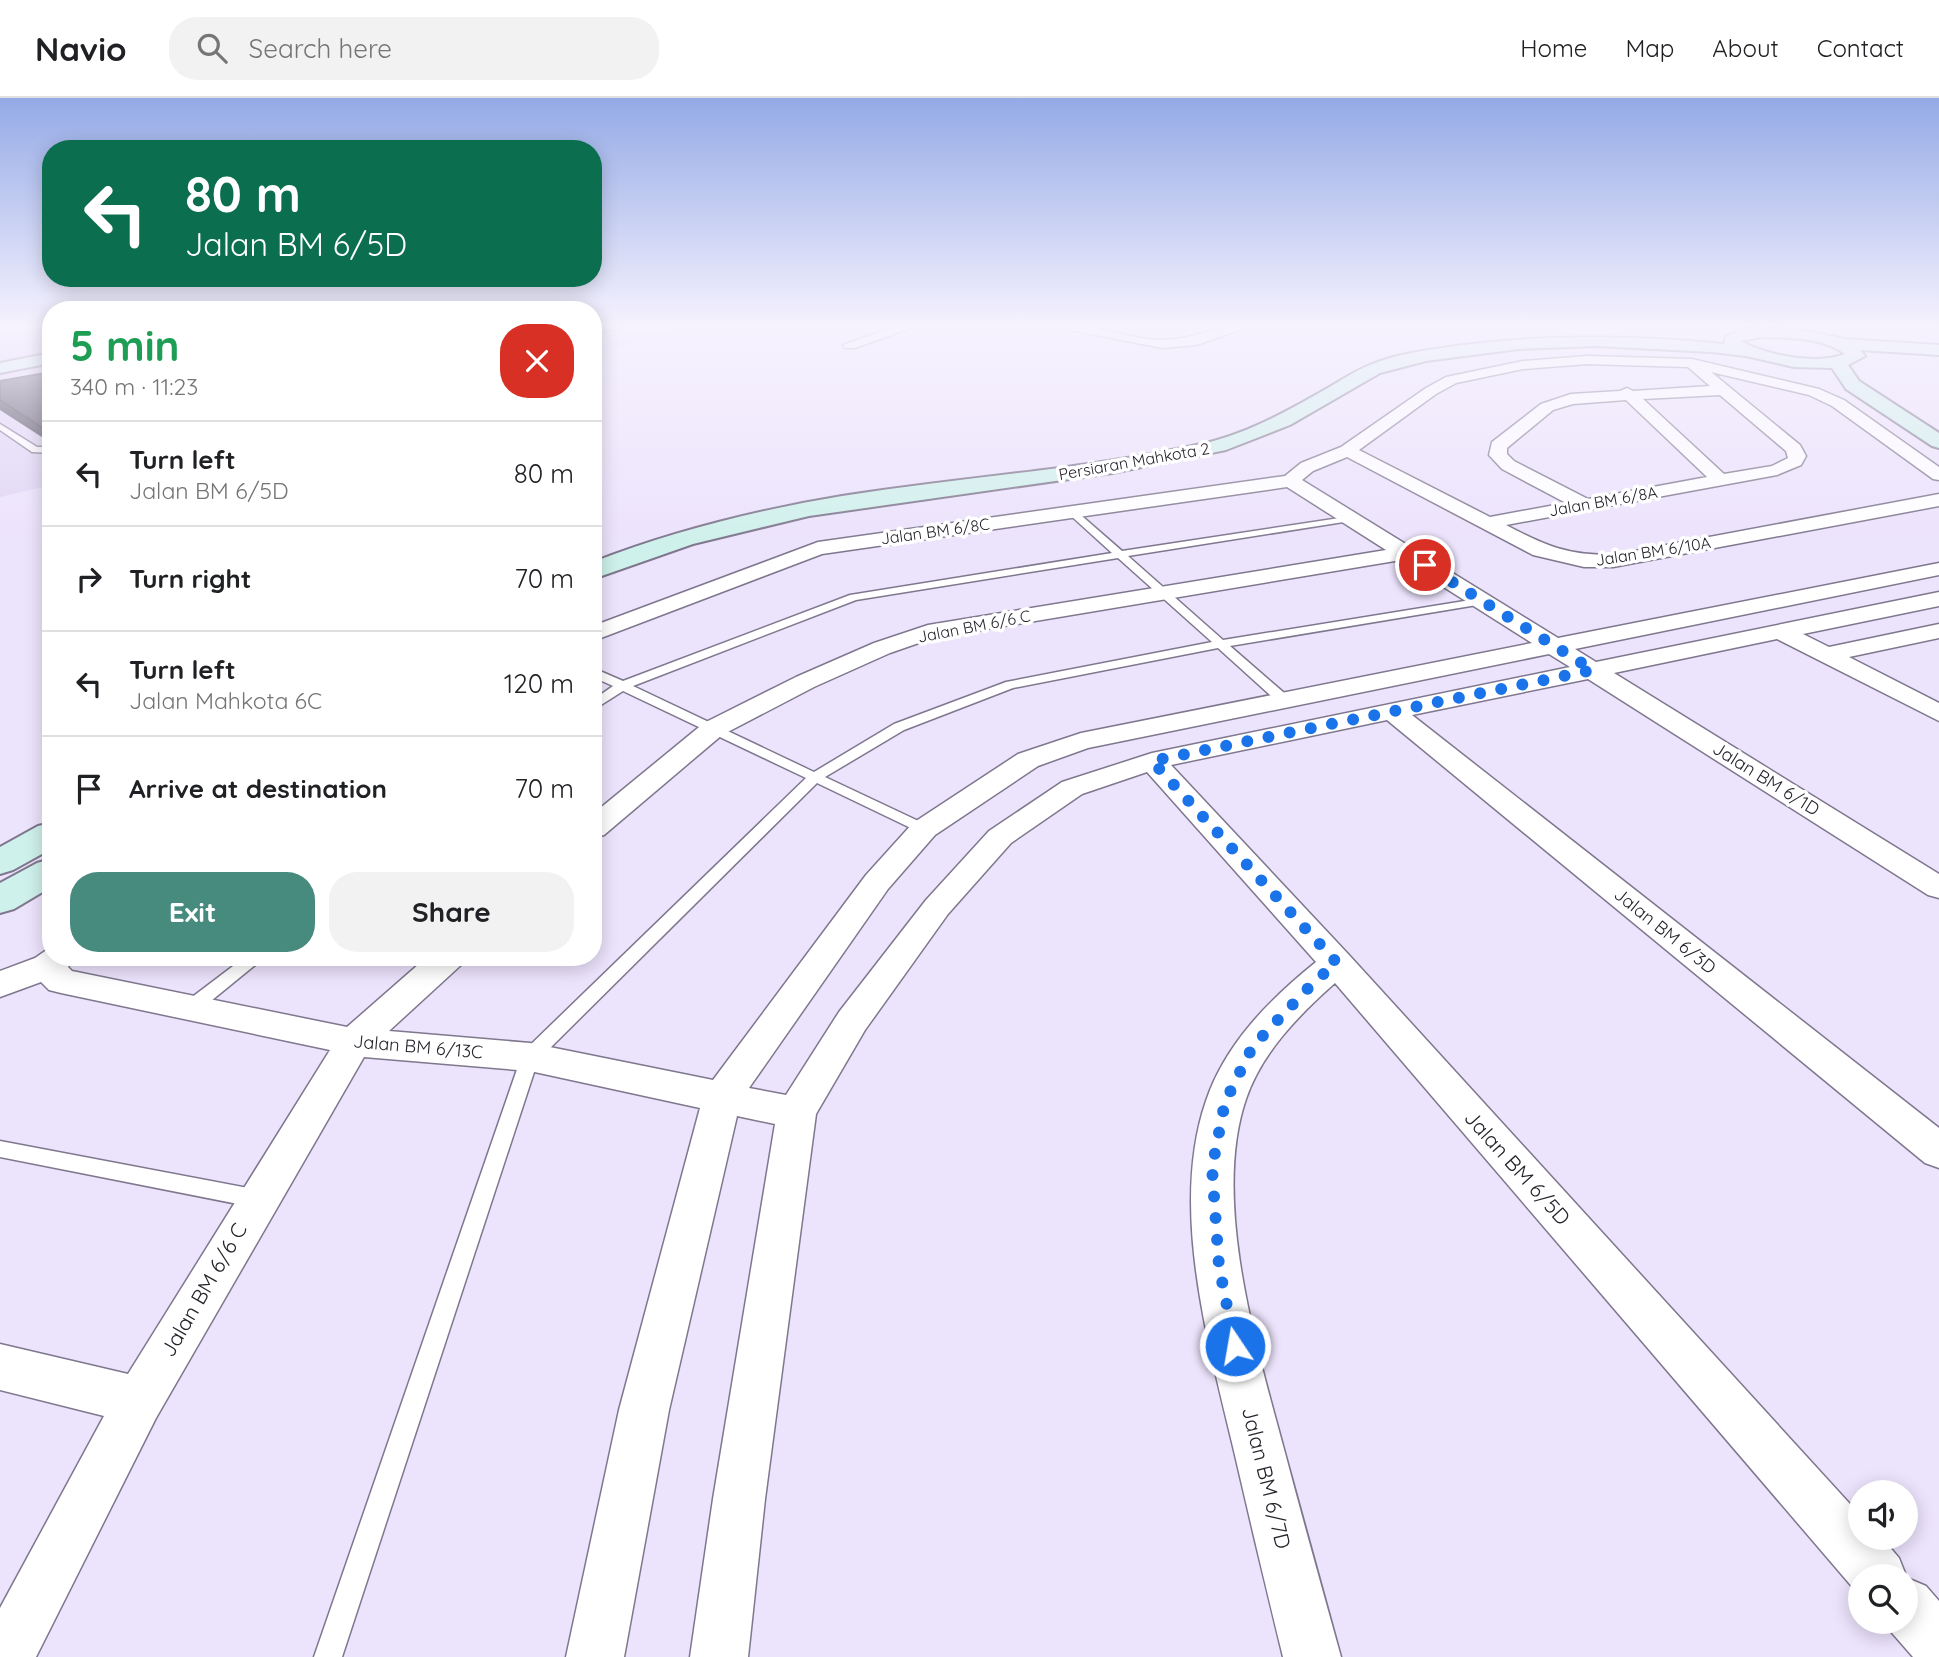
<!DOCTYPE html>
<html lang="en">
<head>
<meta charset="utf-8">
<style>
	body { margin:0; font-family:Quicksand,sans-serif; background:#f2f2f2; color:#202124; height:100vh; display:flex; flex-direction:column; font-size:26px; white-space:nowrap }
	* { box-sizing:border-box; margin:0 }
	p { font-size:23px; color:#757577 }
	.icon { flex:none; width:38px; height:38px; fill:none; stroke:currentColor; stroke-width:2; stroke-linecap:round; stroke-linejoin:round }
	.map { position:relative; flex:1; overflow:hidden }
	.sheet { position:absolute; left:42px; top:203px; width:560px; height:665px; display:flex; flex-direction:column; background:#fff; border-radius:28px; box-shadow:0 4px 18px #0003 }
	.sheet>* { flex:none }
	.top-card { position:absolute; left:42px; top:42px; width:560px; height:147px; border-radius:28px; box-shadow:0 4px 18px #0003; background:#0b6e4f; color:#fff; overflow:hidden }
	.controls { position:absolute; left:1848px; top:1382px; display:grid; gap:14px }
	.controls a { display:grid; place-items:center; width:70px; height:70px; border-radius:50%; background:#fff; box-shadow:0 4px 18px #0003; font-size:35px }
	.pin { position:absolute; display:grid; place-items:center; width:60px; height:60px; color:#fff; margin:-30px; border:4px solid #fff; border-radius:50%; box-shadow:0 2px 7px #0007 }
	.me { position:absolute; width:77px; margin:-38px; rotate:348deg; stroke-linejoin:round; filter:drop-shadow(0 0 5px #0008) }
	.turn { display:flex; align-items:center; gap:24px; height:147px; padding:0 28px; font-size:32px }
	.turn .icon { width:91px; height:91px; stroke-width:2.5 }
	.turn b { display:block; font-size:49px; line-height:60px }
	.round { display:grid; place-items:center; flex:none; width:74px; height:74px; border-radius:28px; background:#f2f2f2 }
	.headline { display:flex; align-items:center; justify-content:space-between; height:119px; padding:0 28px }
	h1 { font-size:42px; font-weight:700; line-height:52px; color:#1e9e55 }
	.action { display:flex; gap:14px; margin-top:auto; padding:14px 28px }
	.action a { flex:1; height:80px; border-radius:28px; background:#478b7f; color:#fff; font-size:28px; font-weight:700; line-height:80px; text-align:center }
	.action a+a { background:#f2f2f2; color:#202124 }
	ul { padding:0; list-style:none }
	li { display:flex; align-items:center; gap:21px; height:105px; padding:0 28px; border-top:2px solid #e0e0e0 }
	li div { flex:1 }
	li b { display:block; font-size:26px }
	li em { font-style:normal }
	header { display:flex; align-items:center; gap:42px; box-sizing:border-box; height:98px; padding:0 35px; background:#fff; border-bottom:2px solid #e0e0e0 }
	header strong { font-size:33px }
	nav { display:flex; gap:38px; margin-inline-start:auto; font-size:24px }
	.search { width:490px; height:63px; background:#f2f2f2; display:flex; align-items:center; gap:18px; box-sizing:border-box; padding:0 24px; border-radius:28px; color:#757577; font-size:26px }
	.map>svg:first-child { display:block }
	.built { fill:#e0d5f5 }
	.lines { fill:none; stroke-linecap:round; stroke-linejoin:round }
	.lane-casing { stroke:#7f778d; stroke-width:3 }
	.street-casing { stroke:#7f778d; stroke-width:3 }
	.secondary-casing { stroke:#7f778d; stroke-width:4 }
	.lane { fill:#fff; fill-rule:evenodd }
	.street { fill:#fff; fill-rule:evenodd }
	.secondary { fill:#cff1eb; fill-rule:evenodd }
	.wall { fill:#484253 }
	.shaded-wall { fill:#3b3644 }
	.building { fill:#544d61; stroke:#3b3644; stroke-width:2 }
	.route { stroke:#1a73e8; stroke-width:12; stroke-dasharray:0 21.6 }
	.labels { text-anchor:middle; stroke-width:7; stroke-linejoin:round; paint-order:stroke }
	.far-street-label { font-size:16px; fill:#27232c; stroke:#fff }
	.street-label { font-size:18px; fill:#27232c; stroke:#fff }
	.near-street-label { font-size:21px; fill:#27232c; stroke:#fff }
</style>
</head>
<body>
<header>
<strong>Navio</strong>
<div class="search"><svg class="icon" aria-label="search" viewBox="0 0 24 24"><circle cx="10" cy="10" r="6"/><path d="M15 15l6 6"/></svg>Search here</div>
<nav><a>Home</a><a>Map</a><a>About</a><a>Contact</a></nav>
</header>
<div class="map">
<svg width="1939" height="1559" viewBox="0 0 1939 1559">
	<rect width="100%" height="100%" fill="#ece3fc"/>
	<!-- built -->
	<g class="built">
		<polygon points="0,228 51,228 51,387 0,399"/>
		<polygon points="593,228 712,228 593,256"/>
	</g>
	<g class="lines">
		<defs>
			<g id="lane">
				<polygon points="614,228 625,228 593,236 593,232"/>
				<polygon points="0,326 37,349 51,349 51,355 32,354 0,332"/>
				<path d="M1069,412H1075L1122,453L1353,418L1355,420L1350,423L1128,458L1223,542L1483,500L1489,503L1483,506L1230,548L1290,600V606H1280L1218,550L1013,590L904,632L825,679L929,728L931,731L929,734H919L817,685L538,962L342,1559H314L523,954L806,680L623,593L593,612V602L613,588L593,579V570L623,583L850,497L1112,455L1069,416ZM1118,460L1212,544L1006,584L894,626L814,674L633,588L856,502Z"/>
				<polygon points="245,859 265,859 195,916 183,916 180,911 183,906"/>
				<polygon points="0,1043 258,1092 265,1095 269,1101 265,1107 258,1110 0,1059"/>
			</g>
			<g id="street">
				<polygon points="897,228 916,228 855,250 845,250 843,247"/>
				<path d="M1064,228C1099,225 1132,243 1166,242C1195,241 1222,226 1251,228L1196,247L1162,250L1071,232Z"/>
				<path d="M1587,258L1692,261L1819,291L1844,302L1939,369V382L1933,381L1832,308L1809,297L1711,274L1800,347L1806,358L1801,367L1777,377L1506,427C1546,448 1567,457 1613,457L1939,396V408L1613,469H1584L1533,457L1347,359L1313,373L1302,382L1558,540L1939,465V477L1575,551L1596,564L1939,494V508L1803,536L1829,549L1939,526V540L1849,559L1939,605V623L1777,541L1614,575L1939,776V800L1928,797L1588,581L1412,617L1939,1030V1070L1925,1065L1387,622L1171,667L1349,857L1860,1417V1440H1882L1899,1460L1907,1480L1926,1488L1939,1503V1559H1913L1886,1528L1885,1524H1906V1479H1860V1498L1335,885C1299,917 1262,954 1246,1001C1211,1103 1258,1254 1285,1355C1303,1423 1322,1491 1341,1559H1283C1266,1490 1250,1422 1234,1353C1209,1247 1169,1110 1206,1003C1225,946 1270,901 1316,864L1147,674L1082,696L1011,745L948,816L865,932L816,1016L765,1401L748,1559H690L713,1401L775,1026L737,1018L669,1312L624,1559H566L619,1312L700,1010L530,973L364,959L156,1320L36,1559H0V1510L104,1318L0,1292V1246L128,1276L330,952L61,895L49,892L41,884L0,899V873L35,860L51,849V859H75L68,869L72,873L347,929L427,859H466L461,867L389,933L530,945L713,982L866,777L913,725L1018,656L1081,635L1532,545L1401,462L933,540L890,555L814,589L722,637L604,737L593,740V716L704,625L796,579L874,545L928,527L1386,452L1287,389L822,456L593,543V528L818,444L1285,378L1301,365L1341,349L1426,290L1446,279L1523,263ZM1587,266L1688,269L1710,288L1633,293L1627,290L1620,293L1571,296L1541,306L1492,344L1489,357L1502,371L1566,405L1490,419L1359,352L1436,296L1456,285L1523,271ZM1720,297L1786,353L1788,360L1772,368L1724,376L1643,301ZM1626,302L1707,379L1588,401L1514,363L1507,356V350L1553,312L1573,306ZM1549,556L1570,569L1152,655L1062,684L989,733L926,802L839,914L786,997L749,990L888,791L935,737L1038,668L1088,650Z"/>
			</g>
			<g id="secondary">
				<path d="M1762,229L1814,234L1844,241L1939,247V257L1860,252L1865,258L1848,267L1859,283L1939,335V350L1932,348L1846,291L1832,270L1794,269L1746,258L1711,254L1596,248L1519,251L1426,263L1380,275L1290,327L1226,352L1112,375L809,418L693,446L593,481V464C673,433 757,412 842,398C961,379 1083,372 1201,346C1243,337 1282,316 1319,295C1336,286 1352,274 1370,267C1396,256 1427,252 1455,248C1545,236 1635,237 1724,246L1726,238L1747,230ZM1762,239C1789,240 1823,239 1845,256C1816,267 1768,258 1741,243Z"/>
				<polygon points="51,255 51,265 0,275 0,265"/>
				<polygon points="51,725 51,751 13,772 0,776 0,749 38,728"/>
				<polygon points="51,761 51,789 14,811 0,815 0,785 37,765"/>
			</g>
		</defs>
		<!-- lane casing -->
		<use href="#lane" class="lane-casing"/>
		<!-- street casing -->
		<use href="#street" class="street-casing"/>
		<!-- secondary casing -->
		<use href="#secondary" class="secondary-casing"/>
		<!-- lane -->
		<use href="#lane" class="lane"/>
		<!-- street -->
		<use href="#street" class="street"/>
		<!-- secondary -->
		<use href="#secondary" class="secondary"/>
	</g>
	<!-- wall -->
	<polygon class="wall" points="51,274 51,345 0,312 0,283"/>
	<!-- shaded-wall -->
	<polygon class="shaded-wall" points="51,329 51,344 44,331"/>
	<!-- building -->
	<polygon class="building" points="51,274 51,329 44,331 0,302 0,283"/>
	<!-- sky -->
	<linearGradient id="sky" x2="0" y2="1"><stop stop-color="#94aae6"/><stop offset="0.51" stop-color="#f6f2fe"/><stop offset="1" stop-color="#f6f2fe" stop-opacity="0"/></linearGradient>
	<rect width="1939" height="446" fill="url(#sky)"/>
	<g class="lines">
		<!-- route -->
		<polyline class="route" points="1235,1248 1219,1168 1212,1070 1225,1004 1253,948 1315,883 1337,865 1152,663 1593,572 1425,467"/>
	</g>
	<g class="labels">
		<!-- far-street labels -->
		<g class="far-street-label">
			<text transform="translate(1134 363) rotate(-10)" y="6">Persiaran Mahkota 2</text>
			<text transform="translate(1603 403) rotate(-10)" y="6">Jalan BM 6/8A</text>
			<text transform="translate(935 433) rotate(-8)" y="6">Jalan BM 6/8C</text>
			<text transform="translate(1653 453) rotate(-9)" y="6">Jalan BM 6/10A</text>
			<text transform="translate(974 528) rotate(-11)" y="6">Jalan BM 6/6 C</text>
		</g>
		<!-- street labels -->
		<g class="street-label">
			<text transform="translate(1766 681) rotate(32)" y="6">Jalan BM 6/1D</text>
			<text transform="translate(1665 833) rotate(39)" y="6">Jalan BM 6/3D</text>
			<text transform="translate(418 949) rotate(5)" y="6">Jalan BM 6/13C</text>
		</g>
		<!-- near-street labels -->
		<g class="near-street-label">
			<text transform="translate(1517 1070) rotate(48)" y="7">Jalan BM 6/5D</text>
			<text transform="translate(204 1192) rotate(-60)" y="7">Jalan BM 6/6 C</text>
			<text transform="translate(1266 1380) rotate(76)" y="7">Jalan BM 6/7D</text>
		</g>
	</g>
</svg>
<div class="controls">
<a><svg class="icon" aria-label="sound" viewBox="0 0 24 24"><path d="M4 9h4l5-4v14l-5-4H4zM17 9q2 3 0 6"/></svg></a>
<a><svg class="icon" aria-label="search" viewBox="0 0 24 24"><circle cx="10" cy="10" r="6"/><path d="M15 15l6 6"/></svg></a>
</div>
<div class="pin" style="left:1425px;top:467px;background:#d93025"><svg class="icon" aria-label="arrive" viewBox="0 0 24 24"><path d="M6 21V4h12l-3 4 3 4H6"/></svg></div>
<svg class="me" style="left:1235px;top:1248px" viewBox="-20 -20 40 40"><circle r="17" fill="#1a73e8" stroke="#fff" stroke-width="3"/><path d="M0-11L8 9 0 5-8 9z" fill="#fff"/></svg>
<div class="top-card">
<div class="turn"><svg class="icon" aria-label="left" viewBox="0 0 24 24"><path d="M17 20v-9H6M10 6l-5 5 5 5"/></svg><div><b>80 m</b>Jalan BM 6/5D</div></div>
</div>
<section class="sheet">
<div class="headline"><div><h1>5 min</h1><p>340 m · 11:23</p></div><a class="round" style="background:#d93025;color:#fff"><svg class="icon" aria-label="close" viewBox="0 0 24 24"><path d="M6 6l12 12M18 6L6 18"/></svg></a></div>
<ul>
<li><svg class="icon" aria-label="left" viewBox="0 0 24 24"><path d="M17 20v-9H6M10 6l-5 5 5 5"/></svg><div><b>Turn left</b><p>Jalan BM 6/5D</p></div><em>80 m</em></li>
<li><svg class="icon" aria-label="right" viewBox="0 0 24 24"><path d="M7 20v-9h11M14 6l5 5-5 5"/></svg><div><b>Turn right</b></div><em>70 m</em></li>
<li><svg class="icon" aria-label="left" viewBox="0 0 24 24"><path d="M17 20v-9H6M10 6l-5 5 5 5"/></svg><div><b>Turn left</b><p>Jalan Mahkota 6C</p></div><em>120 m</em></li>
<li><svg class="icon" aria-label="arrive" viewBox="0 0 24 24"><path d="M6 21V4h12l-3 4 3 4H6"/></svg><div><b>Arrive at destination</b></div><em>70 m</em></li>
</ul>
<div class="action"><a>Exit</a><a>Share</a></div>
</section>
</div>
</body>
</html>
